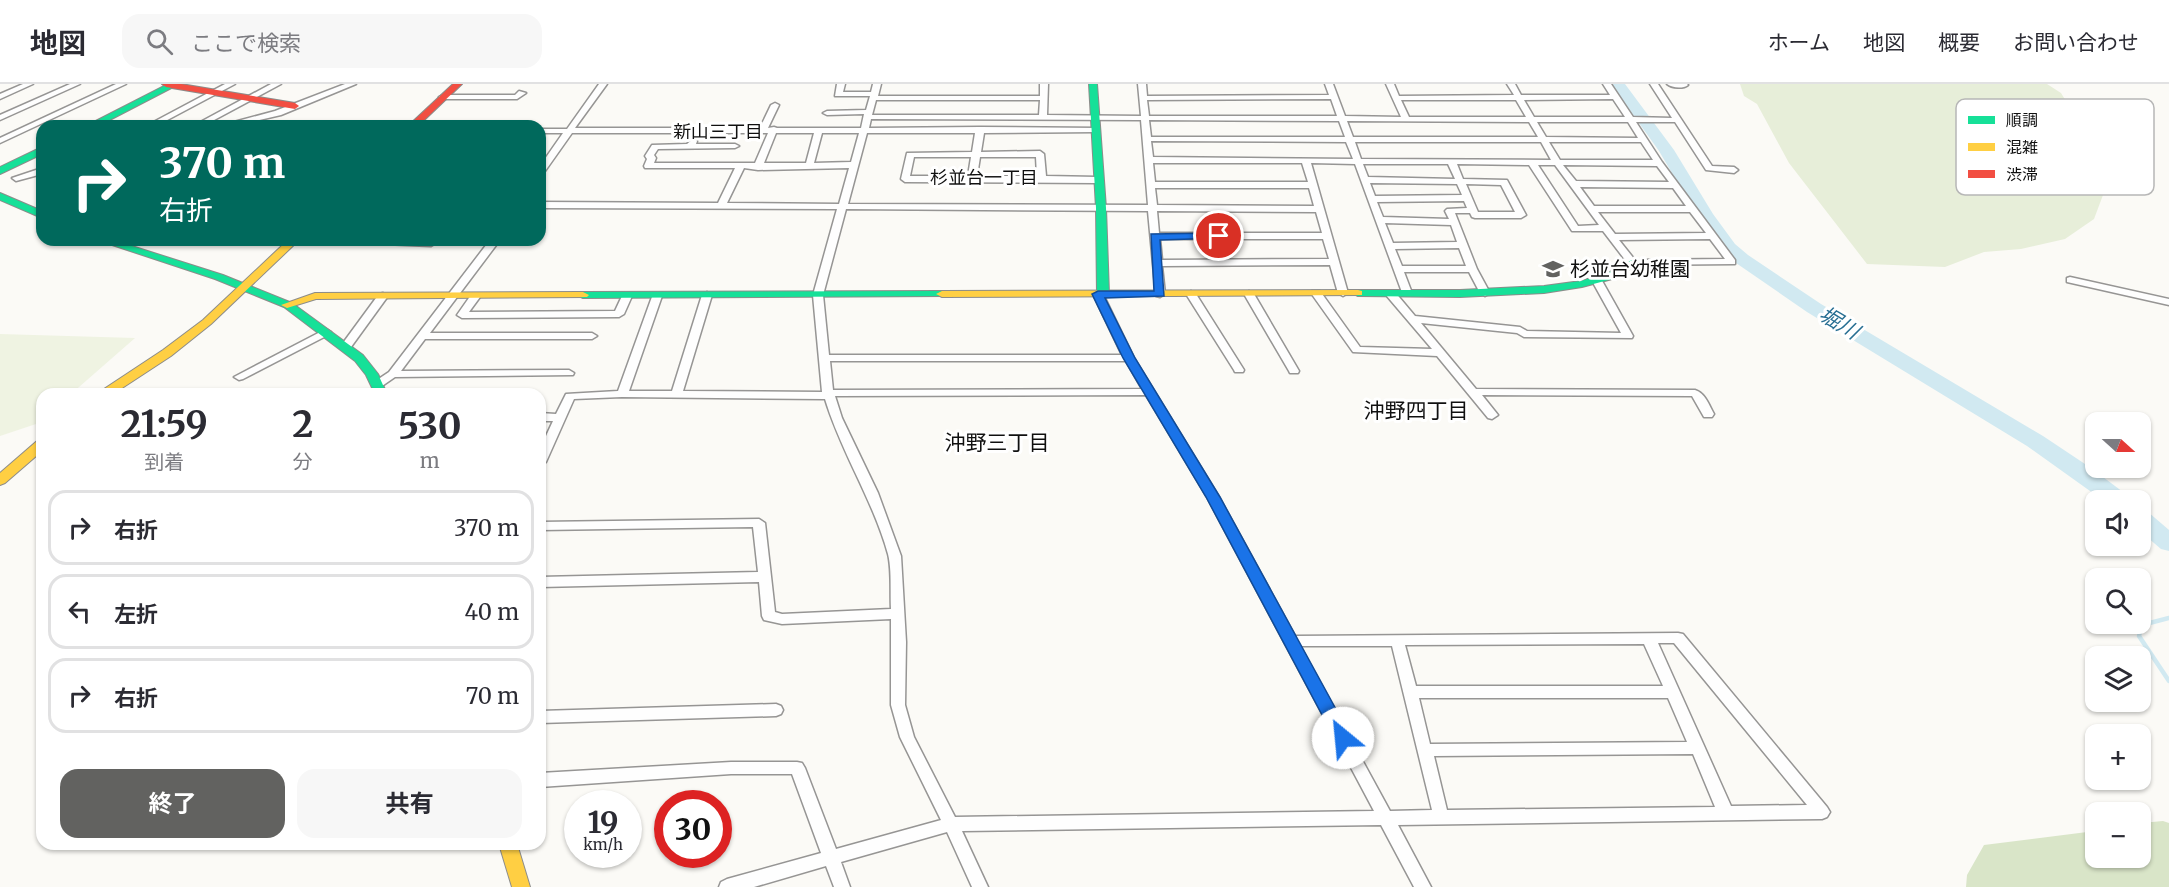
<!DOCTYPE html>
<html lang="ja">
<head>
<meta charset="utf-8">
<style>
	body { margin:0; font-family:Merriweather,"Noto Sans JP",serif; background:#f7f7f7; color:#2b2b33; height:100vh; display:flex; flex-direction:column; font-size:22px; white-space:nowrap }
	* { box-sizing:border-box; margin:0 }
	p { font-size:20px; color:#7c7c81 }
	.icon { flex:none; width:33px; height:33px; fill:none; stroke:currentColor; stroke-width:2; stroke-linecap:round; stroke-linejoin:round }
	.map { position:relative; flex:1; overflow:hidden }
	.sheet { position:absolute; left:36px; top:304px; width:510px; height:462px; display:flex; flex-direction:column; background:#fff; border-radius:18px; box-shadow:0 2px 4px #0004 }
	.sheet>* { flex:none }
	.hud { position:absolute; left:36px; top:36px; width:510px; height:126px; border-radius:18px; box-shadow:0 2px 4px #0004; background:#00695c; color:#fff; overflow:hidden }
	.needle { width:39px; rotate:111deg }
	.buttons { position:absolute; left:2085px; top:328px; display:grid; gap:12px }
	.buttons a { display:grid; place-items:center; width:66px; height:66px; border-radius:12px; background:#fff; box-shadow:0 2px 4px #0004; font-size:30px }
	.speed { position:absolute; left:564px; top:706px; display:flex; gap:12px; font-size:30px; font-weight:700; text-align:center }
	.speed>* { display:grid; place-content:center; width:78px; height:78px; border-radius:50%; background:#fff; box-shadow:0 2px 4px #0004; line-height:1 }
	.speed small { font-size:15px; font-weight:400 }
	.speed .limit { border:9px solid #d22; background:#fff; color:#111 }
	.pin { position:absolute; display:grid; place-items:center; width:51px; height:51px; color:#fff; margin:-26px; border:3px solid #fff; border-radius:50%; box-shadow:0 2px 6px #0007 }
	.me { position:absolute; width:66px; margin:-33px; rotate:332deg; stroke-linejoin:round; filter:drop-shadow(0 0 4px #0008) }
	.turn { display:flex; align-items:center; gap:21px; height:126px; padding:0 24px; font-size:27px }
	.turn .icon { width:78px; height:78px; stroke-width:2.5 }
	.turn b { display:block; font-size:42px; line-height:51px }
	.eta { display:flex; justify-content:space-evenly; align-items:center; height:102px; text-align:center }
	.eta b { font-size:36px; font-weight:700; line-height:42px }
	.action { display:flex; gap:12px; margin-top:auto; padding:12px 24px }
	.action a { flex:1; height:69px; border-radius:18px; background:#626260; color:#fff; font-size:24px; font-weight:700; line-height:69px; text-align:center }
	.action a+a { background:#f7f7f7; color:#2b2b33 }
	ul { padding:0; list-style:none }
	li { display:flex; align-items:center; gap:18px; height:75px; margin:0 12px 9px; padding:0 12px; border:3px solid #e1e1e2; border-radius:18px }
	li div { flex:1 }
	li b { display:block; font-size:22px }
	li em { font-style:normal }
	header { display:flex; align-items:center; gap:36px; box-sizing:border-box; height:84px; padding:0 30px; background:#fff; border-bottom:2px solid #e1e1e2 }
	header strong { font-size:28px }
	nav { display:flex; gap:33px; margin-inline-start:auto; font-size:21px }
	.search { width:420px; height:54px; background:#f7f7f7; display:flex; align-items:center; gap:15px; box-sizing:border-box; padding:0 21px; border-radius:18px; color:#7c7c81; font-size:22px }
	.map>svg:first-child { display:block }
	.green { fill:#e7eed9 }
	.forest { fill:#d9e5c8 }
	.pitch { fill:#eff3e2 }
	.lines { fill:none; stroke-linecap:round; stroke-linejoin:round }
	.stream { stroke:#d1e9f1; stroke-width:4.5 }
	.river { fill:#d1e9f1; fill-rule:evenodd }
	.street-casing { stroke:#969594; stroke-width:3 }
	.fast-casing { stroke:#8c8c8a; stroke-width:2 }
	.slow-casing { stroke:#8c8c8a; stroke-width:2 }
	.jam-casing { stroke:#8c8c8a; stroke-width:2 }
	.street { fill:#fefefe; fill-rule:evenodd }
	.fast { fill:#16e098; fill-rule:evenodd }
	.slow { fill:#ffcf43; fill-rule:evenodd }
	.jam { fill:#f24e42; fill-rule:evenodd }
	.route { fill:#1a73e8; stroke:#114b97; stroke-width:1.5 }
	.labels { text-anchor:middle; stroke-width:6; stroke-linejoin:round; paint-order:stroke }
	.far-neighbourhood-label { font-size:18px; fill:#101010; stroke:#fff }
	.poi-label { font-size:20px; fill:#101010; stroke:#fff; text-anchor:start }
	.water-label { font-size:21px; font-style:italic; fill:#286f93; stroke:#fff }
	.neighbourhood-label { font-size:21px; fill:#101010; stroke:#fff }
	.key { fill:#fff; stroke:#b7b7b7; stroke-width:1.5 }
	.key-label { font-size:16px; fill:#101010 }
</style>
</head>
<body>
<header>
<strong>地図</strong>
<div class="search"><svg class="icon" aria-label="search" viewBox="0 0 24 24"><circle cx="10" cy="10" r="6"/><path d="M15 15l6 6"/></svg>ここで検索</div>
<nav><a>ホーム</a><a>地図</a><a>概要</a><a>お問い合わせ</a></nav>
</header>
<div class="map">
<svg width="2169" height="803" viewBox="0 0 2169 803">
	<rect width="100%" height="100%" fill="#fbfaf6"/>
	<!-- green -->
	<polygon class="green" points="1740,0 2047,0 2061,9 2094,63 2112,87 2094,135 2065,155 2021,165 1984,168 1945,183 1867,180 1789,79 1757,20 1744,12"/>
	<!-- forest -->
	<polygon class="forest" points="2163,737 2169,739 2169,803 1966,803 1967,791 1984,761 2095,747 2096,774 2140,774 2141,739"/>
	<!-- pitch -->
	<polygon class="pitch" points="0,250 135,254 71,310 42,310 42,337 39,339 0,352"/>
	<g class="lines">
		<!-- stream -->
		<polyline class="stream" points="2169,534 2142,541 2139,552 2169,597"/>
		<!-- river -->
		<g class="river">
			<polygon points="1611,0 1625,0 1674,66 1713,130 1735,160 1748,171 1821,220 2043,352 2091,384 2127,411 2130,417 2104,417 2027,362 1807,228 1736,179 1723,168 1699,135 1659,67"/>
			<polygon points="2140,426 2148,428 2169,446 2169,467 2161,465 2140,447"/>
		</g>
		<defs>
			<g id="street">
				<polygon points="23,0 33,0 0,15 0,10"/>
				<polygon points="70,0 80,0 0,36 0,31"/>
				<polygon points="116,0 126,0 0,59 0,54"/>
				<polygon points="225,0 235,0 156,42 146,42"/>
				<polygon points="271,0 281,0 203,42 193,42"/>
				<polygon points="345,0 356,0 281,31 233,42 219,42 275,27"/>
				<path d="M599,0H607L575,44H760L771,21L775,19L779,21L768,44L774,43L777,44H861L864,30L827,31L823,29L827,27L866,26L870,12H835L837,0H845L843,8H871L873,0H881L878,12H1040V0H1048L1047,31L1141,32L1138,0H1146L1147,12L1329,11L1325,0H1333L1345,32L1401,33L1386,0H1394L1399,12L1514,11L1507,0H1515L1521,11H1610L1603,0H1611L1633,33L1672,34L1650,0H1658L1712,82L1734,83L1738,86L1734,89L1706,86L1675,38H1636L1662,78L1735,176V180L1629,181L1603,147H1572L1529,81L1457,80L1463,95L1507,96L1526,131L1521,134H1475L1472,133L1470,129H1455L1477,185L1490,209L1485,212L1480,209L1469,188H1404L1412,209L1411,211H1403L1355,80L1311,79L1348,209L1343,212L1338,209L1330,181L1162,182L1165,210L1160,213L1156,212L1148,127L846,125L823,211L829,271H1122L1093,210L1098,207L1102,208L1134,274L1219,413L1295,552L1678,549L1683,550L1827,723L1830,728L1827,733L1822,735L1398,741L1431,803H1414L1381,741L962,747L988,803H972L947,748L841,778L850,803H834L826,782L754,803H719L721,798L727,795L821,769L792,690H731L540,703V689L731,678H797L802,679L805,684L836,765L941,736L900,653L891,621V535L782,540L764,536L762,532L759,498L540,503V493L758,488L753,443L540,446V438L759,435L765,439L775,528L782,530L891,525C890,508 892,486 888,470C873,416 841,368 825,315L622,313L574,315L546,378L540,382V365L553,337H540V329L556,330L566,310L618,307L653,210L657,209L662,212L629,307H672L702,211L707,208L712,211L683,307L822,308L813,211L837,125L540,124V118L718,119L735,84H645L644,82L647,75L645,72L652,61L687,60L693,55L697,57L696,60H735L739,62L735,64L658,65L654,71L656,74L654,79H755L768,49H572L543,90L540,91V82L563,49H540V45H567ZM1331,15L1337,32H1149L1147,16ZM1613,15L1625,33H1534L1524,16ZM876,16H1040L1039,31H872ZM1401,16H1516L1526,33H1409ZM871,35L1141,36L1148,121L848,120L867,49H975L972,68L907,69L901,95L905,98L1097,99L1101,96L1097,93L1046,92L1044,70L1040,67L981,68L984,49L1095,48H1098V44L980,43L869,44ZM1149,36L1339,37L1345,53H1151ZM1347,37L1529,38L1538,53H1353ZM1537,38H1628L1638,54L1546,53ZM776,49H814L806,79H764ZM822,49H859L851,78L814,79ZM1151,57L1346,58L1353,75L1153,73ZM1355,58H1541L1551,76L1361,75ZM1549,58H1641L1653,76H1560ZM914,73H971L968,92H910ZM980,73H1036L1037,92H977ZM1153,79H1302L1308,98H1155ZM1363,80H1448L1455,95L1368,93ZM1538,81H1555L1599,141L1578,142ZM1563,81L1657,82L1669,98L1576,97ZM744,84L758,86L849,84L839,120L727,119ZM1370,99L1457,100L1462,111L1375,112ZM1466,100L1501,101L1515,128H1478ZM1580,103L1673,104L1686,122H1594ZM1155,104H1309L1314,122L1157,121ZM1464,117L1467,124L1447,125L1445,127L1449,135L1383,133L1377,118ZM1157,127L1316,128L1322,149H1159ZM1598,128H1690L1706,149L1615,150ZM1385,139L1451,141L1457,158L1393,159ZM1160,155H1323L1329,175L1162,176ZM1710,155L1725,175L1635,176L1619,156ZM1459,164L1466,182H1402L1395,165ZM830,277H1126L1142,305L833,306ZM1146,311L1207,413L1374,727L955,733L914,653L905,621L906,558L901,472L878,409L842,334L835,312ZM1658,559H1674L1807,721L1731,722ZM1644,560L1663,602H1416L1405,561ZM1300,562H1392L1432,726L1390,727ZM1419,614H1668L1687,658L1430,660ZM1693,670L1715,723L1447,726L1434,672Z"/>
				<path d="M1667,0H1687L1688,1C1683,5 1672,4 1667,0Z"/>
				<polygon points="519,7 526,9 517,15 443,15 439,13 443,11 515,11"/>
				<polygon points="42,84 42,90 16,97 12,94"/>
				<polygon points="354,156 427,156 436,159 431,162 359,159"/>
				<polygon points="490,156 500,156 430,249 592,249 597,252 592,255 425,255 401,287 569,286 574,289 573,291 395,293 382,302 374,302 373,300 374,298 389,288"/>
				<path d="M1596,192L1601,195L1633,252L1632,254L1524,253L1517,249L1421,239L1476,305L1695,306C1705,309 1709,321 1714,330L1712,333H1704L1692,312L1482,311L1498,331L1492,335L1488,334L1437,272L1353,268L1311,209L1312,207H1320L1360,263L1432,265L1386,211V207H1394L1415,232L1520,243L1527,247L1621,249L1591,195Z"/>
				<polygon points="2070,193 2169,215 2169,221 2067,198 2067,194"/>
				<polygon points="1191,207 1196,210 1244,286 1243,288 1235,288 1234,286 1186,210"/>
				<polygon points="1249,207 1254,210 1299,287 1298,289 1290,289 1289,287 1244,210"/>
				<polygon points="383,209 388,212 351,263 343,263 342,261 343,259 379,210"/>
				<polygon points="627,209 632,212 624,230 619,233 462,234 457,231 471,211 475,210 480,213 469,228 615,227 622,212"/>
				<polygon points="326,245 331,248 330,250 243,295 239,296 234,293"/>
				<polygon points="776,620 781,622 783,626 781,630 776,632 540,639 540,627"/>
			</g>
			<g id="fast">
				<polygon points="168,0 179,0 98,42 86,42"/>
				<polygon points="1089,0 1097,0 1106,124 1109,210 1103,213 1097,210 1096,124"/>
				<polygon points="42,63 42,70 0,90 0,83"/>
				<polygon points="0,109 42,127 42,134 0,116"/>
				<polygon points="97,156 113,156 223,191 292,219 363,271 378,290 387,310 375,310 366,291 355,277 284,223 215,195"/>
				<polygon points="1632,176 1637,179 1636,181 1616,194 1582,203 1544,209 1460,213 1358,212 1352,209 1358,206 1460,206 1544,202 1581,197 1608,189"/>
				<polygon points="942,207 948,210 946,212 583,214 577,211 583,208"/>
			</g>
			<g id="slow">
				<polygon points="288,156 299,156 211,240 171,272 113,310 99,310 101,307 163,266 203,236"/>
				<polygon points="1358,206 1362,207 1362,211 942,213 936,210 942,207"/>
				<polygon points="583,208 589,211 587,213 316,215 287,224 281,221 315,209"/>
				<polygon points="42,356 42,367 5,399 0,401 0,389 37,357"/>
				<polygon points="499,760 517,760 530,803 512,803"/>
			</g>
			<g id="jam">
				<polygon points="162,0 181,0 295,19 299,22 295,25 166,3"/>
				<polygon points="453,0 462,0 418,42 408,42"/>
			</g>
		</defs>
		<!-- street casing -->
		<use href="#street" class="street-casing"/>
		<!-- fast casing -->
		<use href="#fast" class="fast-casing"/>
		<!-- slow casing -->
		<use href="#slow" class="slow-casing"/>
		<!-- jam casing -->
		<use href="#jam" class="jam-casing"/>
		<!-- street -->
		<use href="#street" class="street"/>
		<!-- fast -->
		<use href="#fast" class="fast"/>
		<!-- slow -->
		<use href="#slow" class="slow"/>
		<!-- jam -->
		<use href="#jam" class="jam"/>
	</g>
	<!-- route -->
	<polygon class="route" points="1219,149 1225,152 1223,154 1160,156 1164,212 1105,214 1135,274 1220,413 1349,649 1351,654 1349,659 1343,661 1337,659 1206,413 1123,274 1092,210 1098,207 1154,207 1151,150"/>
	<!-- icons -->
	<defs>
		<symbol id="school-bare" viewBox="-9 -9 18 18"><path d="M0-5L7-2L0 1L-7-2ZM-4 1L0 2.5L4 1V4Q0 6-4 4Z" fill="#626260" stroke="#fff" stroke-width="2.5" paint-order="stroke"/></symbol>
	</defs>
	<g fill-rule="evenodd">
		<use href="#school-bare" x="1538" y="170" width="30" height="30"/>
	</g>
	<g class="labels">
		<!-- far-neighbourhood labels -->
		<g class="far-neighbourhood-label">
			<text x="718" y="54">新山三丁目</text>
			<text x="984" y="100">杉並台一丁目</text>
		</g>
		<!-- poi labels -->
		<g class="poi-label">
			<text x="1570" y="192">杉並台幼稚園</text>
		</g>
		<!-- water labels -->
		<g class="water-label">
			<text transform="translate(1839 239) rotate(31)" y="7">堀川</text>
		</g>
		<!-- neighbourhood labels -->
		<g class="neighbourhood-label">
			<text x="1416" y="334">沖野四丁目</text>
			<text x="997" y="366">沖野三丁目</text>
		</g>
	</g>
	<!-- legend -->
	<rect x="1956" y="15" width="198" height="96" rx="9" class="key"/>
	<rect x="1968" y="32" width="27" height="8" fill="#16e098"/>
	<rect x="1968" y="59" width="27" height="8" fill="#ffcf43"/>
	<rect x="1968" y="86" width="27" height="8" fill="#f24e42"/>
	<g class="key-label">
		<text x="2006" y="42">順調</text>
		<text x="2006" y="69">混雑</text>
		<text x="2006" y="96">渋滞</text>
	</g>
</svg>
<div class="buttons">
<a><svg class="needle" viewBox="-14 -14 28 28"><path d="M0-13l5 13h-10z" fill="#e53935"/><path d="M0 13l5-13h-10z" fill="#7c7c81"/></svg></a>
<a><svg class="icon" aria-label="sound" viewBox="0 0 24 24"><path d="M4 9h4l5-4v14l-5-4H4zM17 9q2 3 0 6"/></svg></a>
<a><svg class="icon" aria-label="search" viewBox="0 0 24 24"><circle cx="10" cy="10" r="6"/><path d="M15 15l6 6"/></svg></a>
<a><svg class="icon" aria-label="layers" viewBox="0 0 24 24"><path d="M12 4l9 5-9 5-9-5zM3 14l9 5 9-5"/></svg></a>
<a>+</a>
<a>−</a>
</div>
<div class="speed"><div>19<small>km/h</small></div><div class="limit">30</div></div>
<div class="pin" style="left:1219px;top:152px;background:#d93025"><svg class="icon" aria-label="arrive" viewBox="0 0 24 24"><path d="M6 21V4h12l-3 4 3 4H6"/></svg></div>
<svg class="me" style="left:1343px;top:654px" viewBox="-20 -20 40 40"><circle r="19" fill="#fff"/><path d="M0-13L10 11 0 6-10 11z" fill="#1a73e8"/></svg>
<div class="hud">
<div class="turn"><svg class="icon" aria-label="right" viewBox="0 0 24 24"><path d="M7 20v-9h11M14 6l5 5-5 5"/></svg><div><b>370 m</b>右折</div></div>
</div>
<section class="sheet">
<div class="eta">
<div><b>21:59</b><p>到着</p></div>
<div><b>2</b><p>分</p></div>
<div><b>530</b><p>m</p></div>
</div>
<ul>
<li><svg class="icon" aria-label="right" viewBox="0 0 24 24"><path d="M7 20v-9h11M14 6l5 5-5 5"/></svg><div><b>右折</b></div><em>370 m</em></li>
<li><svg class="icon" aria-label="left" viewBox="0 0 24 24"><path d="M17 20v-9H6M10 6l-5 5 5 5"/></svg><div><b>左折</b></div><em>40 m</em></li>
<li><svg class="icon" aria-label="right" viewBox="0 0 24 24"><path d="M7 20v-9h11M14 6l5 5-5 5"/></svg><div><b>右折</b></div><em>70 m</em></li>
</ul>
<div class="action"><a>終了</a><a>共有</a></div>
</section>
</div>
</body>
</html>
